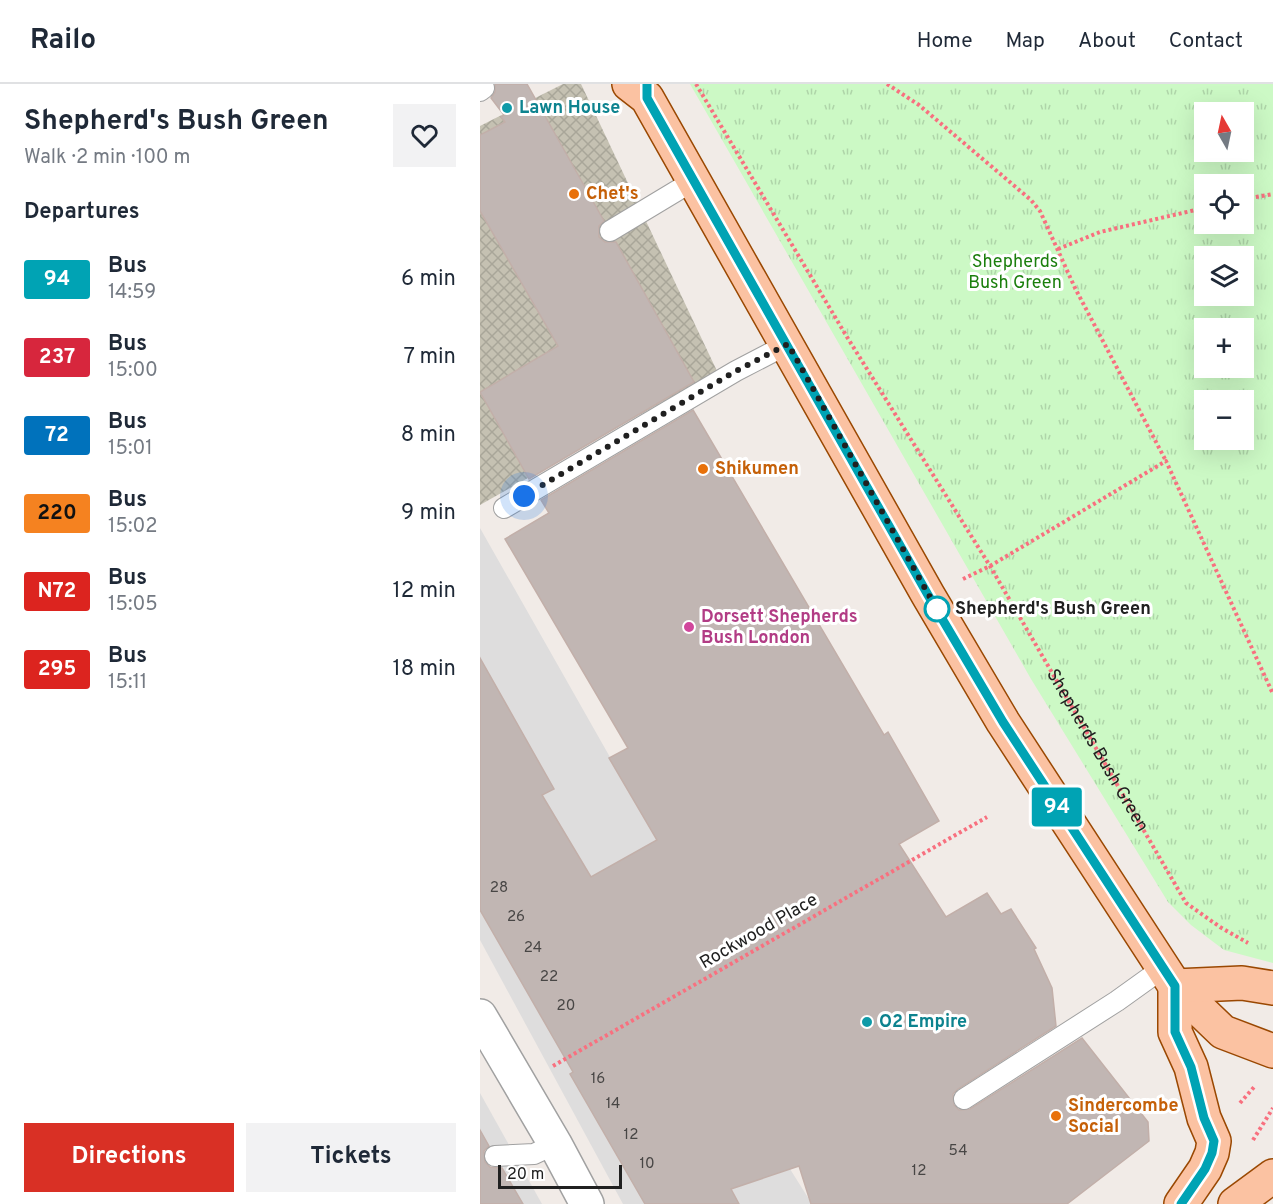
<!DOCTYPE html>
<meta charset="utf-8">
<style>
body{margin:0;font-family:Overpass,sans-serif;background:#f2f2f3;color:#1f2937;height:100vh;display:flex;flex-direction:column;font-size:22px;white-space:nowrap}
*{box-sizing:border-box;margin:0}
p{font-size:20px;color:#747a83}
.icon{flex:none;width:33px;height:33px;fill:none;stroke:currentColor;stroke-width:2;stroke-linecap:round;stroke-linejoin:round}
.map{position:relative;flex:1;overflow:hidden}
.sheet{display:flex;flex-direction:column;background:#fff;width:480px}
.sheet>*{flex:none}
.badge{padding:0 12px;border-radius:4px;font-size:21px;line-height:39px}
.needle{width:39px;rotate:351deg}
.fabs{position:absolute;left:714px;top:18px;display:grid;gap:12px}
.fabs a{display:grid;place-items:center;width:60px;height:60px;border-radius:0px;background:#fff;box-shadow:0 6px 24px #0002;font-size:30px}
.scale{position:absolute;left:18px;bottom:15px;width:124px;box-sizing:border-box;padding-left:6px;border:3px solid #202020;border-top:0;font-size:16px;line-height:21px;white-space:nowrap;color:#202020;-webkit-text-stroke:4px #fff;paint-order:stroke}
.you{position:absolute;width:30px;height:30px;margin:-15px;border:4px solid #fff;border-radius:50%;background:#1a73e8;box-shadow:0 0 0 9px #1a73e833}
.map>.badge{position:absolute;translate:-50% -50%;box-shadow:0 0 0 3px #fff}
h2{padding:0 24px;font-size:22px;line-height:54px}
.round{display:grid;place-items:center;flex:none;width:63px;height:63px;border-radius:0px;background:#f2f2f3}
.headline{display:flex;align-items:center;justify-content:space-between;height:102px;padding:0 24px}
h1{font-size:28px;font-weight:700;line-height:45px}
.primary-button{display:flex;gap:12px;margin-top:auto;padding:12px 24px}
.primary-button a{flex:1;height:69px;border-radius:0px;background:#d93025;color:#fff;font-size:24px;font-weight:700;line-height:69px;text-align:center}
.primary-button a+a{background:#f2f2f3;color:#1f2937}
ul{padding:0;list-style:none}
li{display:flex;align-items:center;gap:18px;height:78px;padding:0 24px}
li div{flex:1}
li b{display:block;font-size:22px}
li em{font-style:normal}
li .badge{min-width:66px;font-weight:700;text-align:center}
header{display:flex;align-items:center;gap:36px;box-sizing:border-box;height:84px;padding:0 30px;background:#fff;border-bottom:2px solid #e0e1e3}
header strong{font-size:28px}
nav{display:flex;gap:33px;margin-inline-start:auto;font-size:21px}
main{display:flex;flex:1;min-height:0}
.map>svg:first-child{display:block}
.residential{fill:#dedddd}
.construction{fill:url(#construction-cross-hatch)}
.park{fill:url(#park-tufts);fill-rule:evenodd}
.building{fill:#c1b6b3;stroke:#c2afa9;stroke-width:1.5}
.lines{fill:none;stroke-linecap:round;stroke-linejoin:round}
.service-casing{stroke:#a1a1a1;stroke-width:22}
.minor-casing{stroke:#a1a1a1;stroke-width:36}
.primary-casing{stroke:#9a4802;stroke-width:36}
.path{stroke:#f8707f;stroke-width:4;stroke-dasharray:3 3;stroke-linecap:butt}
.service{stroke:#fff;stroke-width:20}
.minor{stroke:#fff;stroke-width:33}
.primary{stroke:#fbc2a2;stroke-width:33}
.line-casing{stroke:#fff;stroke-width:14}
.line{stroke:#00a3b4;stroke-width:9}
.walk{stroke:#202020;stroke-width:6;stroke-dasharray:0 10.8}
.culture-dot{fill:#0f9aa8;stroke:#fff;stroke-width:2}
.food-dot{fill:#e8710a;stroke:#fff;stroke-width:2}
.stop-dot{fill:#fff;stroke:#00a3b4;stroke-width:3}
.hotel-dot{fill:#d1479c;stroke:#fff;stroke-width:2}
.labels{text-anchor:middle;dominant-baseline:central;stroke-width:6;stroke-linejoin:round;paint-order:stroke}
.number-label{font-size:15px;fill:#484645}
.culture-label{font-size:18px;font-weight:bold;fill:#0d838f;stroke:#fff;text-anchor:start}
.food-label{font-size:18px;font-weight:bold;fill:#c56008;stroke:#fff;text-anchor:start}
.park-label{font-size:18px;fill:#1b7f0d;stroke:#fff}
.stop-label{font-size:18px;font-weight:bold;fill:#202020;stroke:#fff;text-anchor:start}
.hotel-label{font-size:18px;font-weight:bold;fill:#b23c85;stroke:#fff;text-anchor:start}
.street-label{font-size:18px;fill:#202020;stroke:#fff}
</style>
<header>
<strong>Railo</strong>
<nav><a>Home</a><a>Map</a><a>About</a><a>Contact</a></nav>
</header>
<main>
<section class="sheet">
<div class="headline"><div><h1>Shepherd's Bush Green</h1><p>Walk · 2 min · 100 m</p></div><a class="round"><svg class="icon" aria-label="heart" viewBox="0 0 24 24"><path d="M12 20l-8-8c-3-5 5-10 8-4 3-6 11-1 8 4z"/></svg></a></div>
<h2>Departures</h2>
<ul>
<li><span class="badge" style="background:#00a3b4;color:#fff">94</span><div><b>Bus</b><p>14:59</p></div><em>6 min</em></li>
<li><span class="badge" style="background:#d7263d;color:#fff">237</span><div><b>Bus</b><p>15:00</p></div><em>7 min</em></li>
<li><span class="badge" style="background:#0072bc;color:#fff">72</span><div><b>Bus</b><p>15:01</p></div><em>8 min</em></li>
<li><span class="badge" style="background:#f58220;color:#111">220</span><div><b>Bus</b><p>15:02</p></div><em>9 min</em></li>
<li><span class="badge" style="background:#dc241f;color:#fff">N72</span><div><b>Bus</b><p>15:05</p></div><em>12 min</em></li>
<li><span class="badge" style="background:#dc241f;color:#fff">295</span><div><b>Bus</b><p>15:11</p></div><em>18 min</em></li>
</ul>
<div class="primary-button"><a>Directions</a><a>Tickets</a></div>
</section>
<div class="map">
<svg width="793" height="1120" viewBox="0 0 793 1120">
<defs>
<pattern id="construction-cross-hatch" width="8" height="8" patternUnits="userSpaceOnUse" patternTransform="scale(1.5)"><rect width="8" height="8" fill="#c5c1b2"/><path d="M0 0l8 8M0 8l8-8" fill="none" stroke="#a9a699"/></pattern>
<pattern id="park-tufts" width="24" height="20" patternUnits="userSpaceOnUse" patternTransform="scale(1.5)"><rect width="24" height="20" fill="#ccf9c5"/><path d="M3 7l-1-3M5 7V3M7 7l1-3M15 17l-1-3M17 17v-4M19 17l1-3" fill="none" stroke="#afd5a9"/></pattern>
</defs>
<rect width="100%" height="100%" fill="#f1ebe7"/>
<g class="residential">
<polygon points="0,444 177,756 130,783 289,1032 310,1085 332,1120 143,1120 0,856"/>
<polygon points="0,1009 62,1120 0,1120"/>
</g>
<polygon class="construction" points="83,0 101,0 237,287 0,421 0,42"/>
<path class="park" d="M 210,0 L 793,0 L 793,879 L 744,866 L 711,841 L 688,818 L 551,595 ZM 724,28 L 764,28 L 764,68 L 724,68 ZM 764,100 L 764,140 L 724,140 L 724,100 ZM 724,172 L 764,172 L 764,212 L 724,212 ZM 724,244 L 764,244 L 764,284 L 724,284 ZM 724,316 L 764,316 L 764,356 L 724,356 Z"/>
<g class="building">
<polygon points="15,0 47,0 124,137 119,142 119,153 125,158 136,158 214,298 49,395 0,308 78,262 0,127 0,51 25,38 21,33 24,31 11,14 15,8"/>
<polygon points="213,326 404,651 408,648 459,737 419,760 466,833 507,809 521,830 531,825 556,864 554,865 572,904 576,942 478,1005 473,1010 474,1021 479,1026 490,1025 602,954 668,1038 669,1057 587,1120 331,1120 319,1082 251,1105 259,1120 165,1120 90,990 93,988 0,826 0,574 74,705 62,711 111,793 177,756 129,674 148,664 25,455 69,429 61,416"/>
<polygon points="0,1046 9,1062 4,1067 5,1078 10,1083 22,1084 43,1120 0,1120"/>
</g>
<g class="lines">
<defs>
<g id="service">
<polyline points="0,7 4,4"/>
<polyline points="130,147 213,97"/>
<polyline points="24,424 256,287 308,260"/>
<polyline points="484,1015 637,917 683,884"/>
<polyline points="15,1072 54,1070 75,1060"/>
</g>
<polyline id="minor" points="0,932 75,1060 107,1120"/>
<g id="primary">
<polyline points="149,0 167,14 448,511 523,638 695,902 743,948 793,967"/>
<polyline points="695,902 695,948 711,983 724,1034 734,1057 732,1069 725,1085 701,1120"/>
<polyline points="695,902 762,899 793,904"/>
<polyline points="755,1120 793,1092"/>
</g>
</defs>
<use href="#service" class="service-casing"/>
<use href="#minor" class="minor-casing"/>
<use href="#primary" class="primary-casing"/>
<g class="path">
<path id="s1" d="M 216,0 L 367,253 L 510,482 L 706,819 L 740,843 L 768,859"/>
<polyline points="407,0 439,21 551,116 560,127 595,204 686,377"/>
<polyline points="764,115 793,110"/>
<polyline points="578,165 620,148 724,124"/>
<polyline points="483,495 510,482 686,377 793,610"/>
<polyline points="73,982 507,733"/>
<polyline points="760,1019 775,1002"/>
<polyline points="773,1056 793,1024"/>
</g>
<use href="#service" class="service"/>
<use href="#minor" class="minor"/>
<use href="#primary" class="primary"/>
</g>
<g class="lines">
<defs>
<polyline id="line" points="167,0 167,14 448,511 523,638 695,902 695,948 711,983 724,1034 734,1057 732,1069 725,1085 701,1120"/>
</defs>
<use href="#line" class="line-casing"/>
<use href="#line" class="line"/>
<polyline class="walk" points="44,412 256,287 308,260 460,531 457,525"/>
</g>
<g class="culture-dot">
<circle cx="27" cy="24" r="6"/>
<circle cx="387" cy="938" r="6"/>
</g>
<g class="food-dot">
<circle cx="94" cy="110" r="6"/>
<circle cx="223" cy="385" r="6"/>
<circle cx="576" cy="1032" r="6"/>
</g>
<circle class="stop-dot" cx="457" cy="525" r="12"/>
<circle class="hotel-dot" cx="209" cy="543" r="6"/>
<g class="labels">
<g class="number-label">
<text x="19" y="804">28</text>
<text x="36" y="833">26</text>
<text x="53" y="864">24</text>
<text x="69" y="893">22</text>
<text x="86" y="922">20</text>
<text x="118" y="995">16</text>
<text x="133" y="1020">14</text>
<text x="151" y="1051">12</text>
<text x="478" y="1067">54</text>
<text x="167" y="1080">10</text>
<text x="439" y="1087">12</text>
</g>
<g class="culture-label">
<text x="39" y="24">Lawn House</text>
<text x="399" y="938">O2 Empire</text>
</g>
<g class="food-label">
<text x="106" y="110">Chet's</text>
<text x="235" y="385">Shikumen</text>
<text x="588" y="1022">Sindercombe<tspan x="588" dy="21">Social</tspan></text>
</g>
<g class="park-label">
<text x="535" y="178">Shepherds<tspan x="535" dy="21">Bush Green</tspan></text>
</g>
<g class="stop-label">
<text x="475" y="525">Shepherd's Bush Green</text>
</g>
<g class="hotel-label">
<text x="221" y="533">Dorsett Shepherds<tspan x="221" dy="21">Bush London</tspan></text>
</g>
<g class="street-label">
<text stroke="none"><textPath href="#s1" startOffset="778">Shepherds Bush Green</textPath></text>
<text transform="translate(279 848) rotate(-30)">Rockwood Place</text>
</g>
</g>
</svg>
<div class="fabs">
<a><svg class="needle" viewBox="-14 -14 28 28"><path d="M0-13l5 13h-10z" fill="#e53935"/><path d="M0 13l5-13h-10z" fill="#747a83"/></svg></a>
<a><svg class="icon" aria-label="locate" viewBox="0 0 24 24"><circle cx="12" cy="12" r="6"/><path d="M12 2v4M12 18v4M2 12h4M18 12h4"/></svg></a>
<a><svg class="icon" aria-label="layers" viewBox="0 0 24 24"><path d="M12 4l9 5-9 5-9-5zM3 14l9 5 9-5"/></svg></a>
<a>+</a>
<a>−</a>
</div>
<div class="scale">20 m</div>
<div class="you" style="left:44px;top:412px"></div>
<b class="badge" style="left:577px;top:723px;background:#00a3b4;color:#fff">94</b>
</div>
</main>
